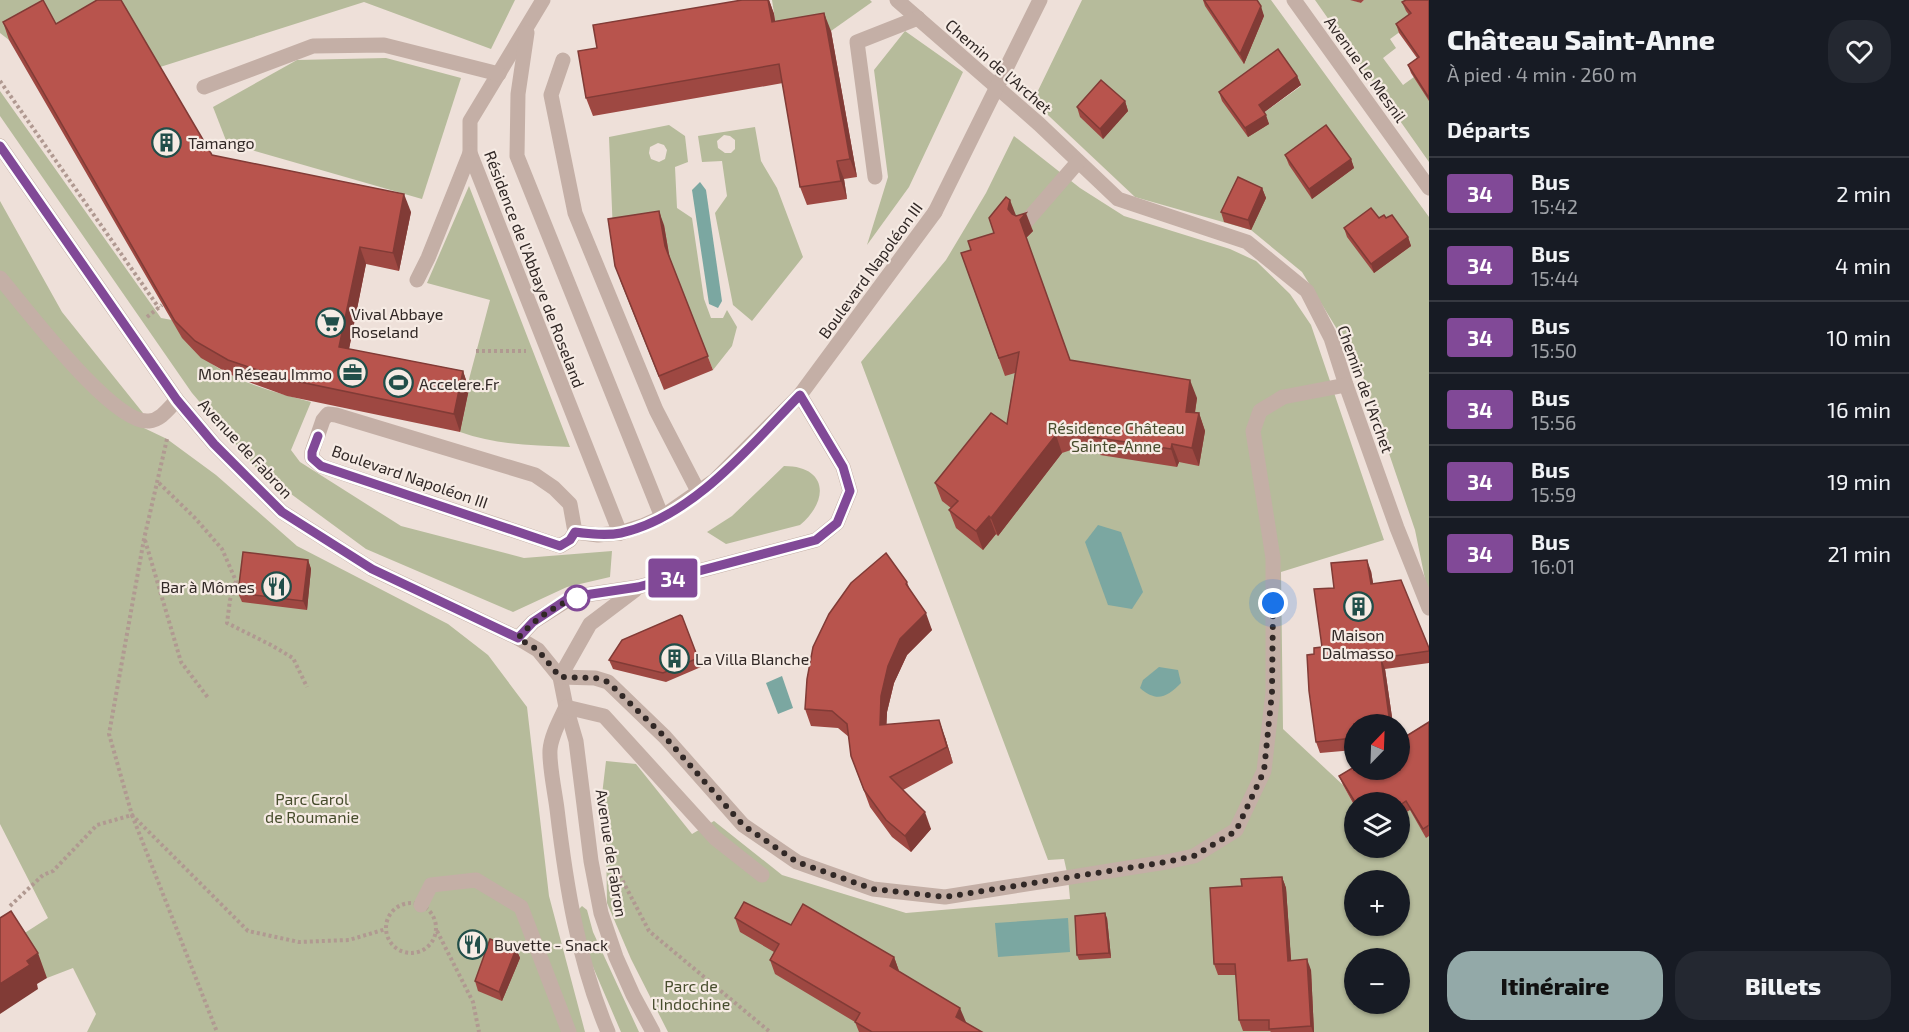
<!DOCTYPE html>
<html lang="fr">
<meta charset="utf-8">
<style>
body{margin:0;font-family:"Exo 2",sans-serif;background:#242831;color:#f1f3f6;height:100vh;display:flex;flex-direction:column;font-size:22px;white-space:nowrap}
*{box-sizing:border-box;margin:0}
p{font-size:20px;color:#9ea1a6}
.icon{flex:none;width:33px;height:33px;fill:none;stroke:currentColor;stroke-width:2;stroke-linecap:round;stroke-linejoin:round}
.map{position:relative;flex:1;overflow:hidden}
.side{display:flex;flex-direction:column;background:#171b24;width:480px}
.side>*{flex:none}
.badge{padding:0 12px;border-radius:4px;font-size:21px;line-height:39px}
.needle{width:39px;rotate:23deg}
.controls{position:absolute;left:1344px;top:714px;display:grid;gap:12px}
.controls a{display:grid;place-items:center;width:66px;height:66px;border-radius:50%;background:#171b24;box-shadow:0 2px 4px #0004;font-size:30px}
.you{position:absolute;width:30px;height:30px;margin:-15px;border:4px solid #fff;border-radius:50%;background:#1a73e8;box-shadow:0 0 0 9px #1a73e833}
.map>.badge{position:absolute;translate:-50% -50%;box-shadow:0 0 0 3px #fff}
h2{padding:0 18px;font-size:22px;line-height:54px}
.round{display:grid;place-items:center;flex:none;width:63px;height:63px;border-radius:24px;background:#242831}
.headline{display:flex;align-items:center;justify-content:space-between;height:102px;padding:0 18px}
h1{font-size:28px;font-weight:800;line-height:45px}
.button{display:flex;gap:12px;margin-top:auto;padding:12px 18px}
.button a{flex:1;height:69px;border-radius:24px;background:#93a9a8;color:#111;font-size:24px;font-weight:800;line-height:69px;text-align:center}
.button a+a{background:#242831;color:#f1f3f6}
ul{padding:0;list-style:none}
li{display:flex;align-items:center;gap:18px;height:72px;padding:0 18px;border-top:2px solid #363941}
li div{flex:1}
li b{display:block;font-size:22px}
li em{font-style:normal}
li .badge{min-width:66px;font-weight:700;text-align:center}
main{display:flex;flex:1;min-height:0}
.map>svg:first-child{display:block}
.green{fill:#b6bb9b;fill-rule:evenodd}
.water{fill:#7ba7a1}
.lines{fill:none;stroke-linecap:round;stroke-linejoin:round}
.path{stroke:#b09991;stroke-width:4;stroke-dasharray:3 3;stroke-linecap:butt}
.minor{stroke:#c4afa6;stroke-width:15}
.minor-bridge{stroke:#c4afa6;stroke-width:15}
.wall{fill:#9e4842}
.shaded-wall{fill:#813b36}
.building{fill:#b8544d;stroke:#813b36;stroke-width:1.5}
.line-casing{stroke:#fff;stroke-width:14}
.line{stroke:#814997;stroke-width:9}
.walk{stroke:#312826;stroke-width:6;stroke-dasharray:0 10.8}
.stop-dot{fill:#fff;stroke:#814997;stroke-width:3}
.labels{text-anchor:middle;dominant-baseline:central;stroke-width:4.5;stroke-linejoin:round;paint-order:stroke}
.street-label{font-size:16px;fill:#312826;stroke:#f6ebe4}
.poi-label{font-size:16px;fill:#312826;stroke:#f6ebe4;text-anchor:start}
.park-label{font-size:16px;fill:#474d2d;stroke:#f6ebe4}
</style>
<main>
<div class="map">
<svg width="1429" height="1032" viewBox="0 0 1429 1032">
<rect width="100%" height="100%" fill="#eee0d9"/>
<g class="green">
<polygon points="0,0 515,0 491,49 364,2 157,68 62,41 49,18 9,40 0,33"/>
<polygon points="772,0 870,0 872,2 831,31 778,40"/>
<path d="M 1082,0 L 1213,0 L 1261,23 L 1264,16 L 1253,0 L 1271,0 L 1429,217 L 1429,591 L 1426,584 L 1415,530 L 1359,365 L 1302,272 L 1251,230 L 1135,197 L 1033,101 ZM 1281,58 L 1301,86 L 1262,114 Z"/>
<polygon points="1315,0 1352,0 1361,3 1364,0 1429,0 1408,26 1390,39 1396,48 1383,58 1403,85 1429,66 1429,162"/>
<polygon points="905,31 963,72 909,187 867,245 888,177 874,70"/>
<polygon points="386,58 461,78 422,199 227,143 213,107 297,60"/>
<path d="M 0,91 L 161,318 L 172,320 C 203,374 255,387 311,402 L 291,450 L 300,462 L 401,526 L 524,558 L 612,551 L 610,577 L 567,587 L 513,612 L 366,549 L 257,469 L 192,393 L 0,116 Z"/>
<path d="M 669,125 L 685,136 L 688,162 L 675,167 L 677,208 L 692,218 L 704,299 L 711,318 L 723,318 L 727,310 L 737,327 L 732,346 L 713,370 L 670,261 L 664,225 L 613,233 L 609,137 ZM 658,143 L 664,145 L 667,150 L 665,159 L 659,162 L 651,159 L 649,153 L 650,147 Z"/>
<path d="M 755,127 L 761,161 L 777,188 L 803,257 L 752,321 L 733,305 L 715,213 L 727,196 L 722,161 L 702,162 L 698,136 ZM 724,135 L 730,136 L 735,140 L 735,149 L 731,153 L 725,153 L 718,148 L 717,141 Z"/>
<path d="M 1014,136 L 1080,188 L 1124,216 L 1230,249 L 1256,261 L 1290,294 L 1311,325 L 1384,540 L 1281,572 L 1283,729 L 1343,785 L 1354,805 L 1354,848 L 1400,848 L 1400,803 L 1429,816 L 1429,1032 L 668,1032 L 631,959 L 607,903 L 606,840 L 602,795 L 606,761 L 636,764 L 692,834 L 714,821 L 782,875 L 906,913 L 1070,899 L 1068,877 L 1064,859 L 1048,860 L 861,362 L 946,260 L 986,193 ZM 1354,880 L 1400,880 L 1400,926 L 1354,926 ZM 1354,958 L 1400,958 L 1400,1004 L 1354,1004 Z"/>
<path d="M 469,186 L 570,447 C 532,445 496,445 460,432 L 469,389 L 468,383 L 490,300 L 427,283 Z"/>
<polygon points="0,201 62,312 143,413 144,428 167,439 216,475 297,546 448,624 488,655 527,707 549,896 585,1032 87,1032 96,1014 73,968 47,978 20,936 48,918 0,824"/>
<path d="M 784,466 C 827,466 830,500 800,525 L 726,544 L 707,532 L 732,516 Z"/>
<polygon points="582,906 587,910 593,932 639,1032 621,1032 590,960 578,910"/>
</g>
<g class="water">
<polygon points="700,182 706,190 722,301 718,308 709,304 692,190"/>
<polygon points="1098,525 1121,532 1143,592 1132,609 1108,605 1085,542"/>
<path d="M 1159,667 L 1178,670 L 1181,683 C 1167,697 1157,703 1140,688 L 1143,680 Z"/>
<polygon points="782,676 793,708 778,714 766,683"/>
<polygon points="1068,918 1070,952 998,957 995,923"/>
</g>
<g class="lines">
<g class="path">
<polyline points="0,81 159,308"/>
<polyline points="147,317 162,305"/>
<polyline points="476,351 526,351"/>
<polyline points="167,439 144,539 109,734 132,815 248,931 299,942 349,940 386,929"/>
<polyline points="159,483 195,518 222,549 236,581 230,600 227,623 271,645 293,658 307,687"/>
<polyline points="145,540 181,662 209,699"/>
<polyline points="617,870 649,931 770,1032"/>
<circle cx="411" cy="928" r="25"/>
<polyline points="10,906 43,875 53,871 97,825 132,815 217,1032"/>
<polyline points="437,931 473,1002 479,1032"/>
</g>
<g class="minor">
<polyline points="543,0 470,121 470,153 620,533"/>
<polyline points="897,0 1039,124 1118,199 1247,242 1307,291 1331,338 1346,385 1397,528 1429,608"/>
<polyline points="1294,0 1429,188"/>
<polyline points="527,33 518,94 517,156 662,517"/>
<polyline points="563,60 551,95 575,213 656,410 699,493"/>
<polyline points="204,87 313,46 384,45 499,74"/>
<polyline points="0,146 177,400 214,444 282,512 372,569 518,638 538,650 560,677 566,707 576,741 591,861 601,913 616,957 633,995 653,1032"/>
<polyline points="875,177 857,42 918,18"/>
<polyline points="1024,224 1078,162"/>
<path d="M 0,278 C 24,306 113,425 149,421 C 161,420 169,408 177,400"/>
<polyline points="417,280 428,258 470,153"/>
<polygon points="328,414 336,415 535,475 554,488 570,504 575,532 570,540 560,546 321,466 312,458 312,452 323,420"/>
<polyline points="575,532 598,535 620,533 642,526 662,517 714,481 800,395 935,212"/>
<polyline points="518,638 533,622 566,601 585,595 638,587 816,540 837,523 850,491 843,467 800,395"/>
<polyline points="560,677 595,678 608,682 665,737 743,825 797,862 873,889 945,897 1166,862 1194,856 1236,830 1264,771 1273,692 1273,558 1253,431 1260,411 1283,397 1346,385"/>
<polyline points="560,677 590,624 635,590"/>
<path d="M 566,707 C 560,720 551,736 550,750 C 549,765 555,793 557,809 C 566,885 578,961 608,1032"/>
<polyline points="566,707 604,716 715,838 762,875"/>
<polyline points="421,905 431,885 476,880 521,907 569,1032"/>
</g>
<polyline class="minor-bridge" points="935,212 1040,0"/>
</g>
<g class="wall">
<polygon points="742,0 769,0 774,14 775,22 831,31 857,177 844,179 847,199 807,205 800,187 783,83 593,116 586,98 597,48"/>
<polygon points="1203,0 1257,0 1264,16 1244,64 1205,6"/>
<polygon points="1350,0 1364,0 1361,3"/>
<polygon points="1429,0 1429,101 1411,73 1408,65 1417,58 1399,33 1396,24 1409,15 1406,11 1402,2"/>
<polygon points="3,22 56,24 212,155 411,212 399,271 366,264 349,349 463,371 469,389 460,432 287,396 235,377 201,358 182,338 9,40"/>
<polygon points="1297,76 1301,85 1264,112 1269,124 1248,137 1222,101 1219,92"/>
<polygon points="1125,101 1128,111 1103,139 1080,117 1077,107"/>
<polygon points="1285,155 1351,159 1354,168 1312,199 1289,165"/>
<polygon points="1262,188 1266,198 1251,230 1224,222 1221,212"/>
<polygon points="1016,215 1033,231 1026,238 1070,360 1197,398 1195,413 1199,413 1205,431 1199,466 1179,462 1177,467 1100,455 1095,442 1062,453 998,536 996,534 983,550 956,528 949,510 951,508 942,501 935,483 1007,424 1015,373 1005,376 961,253 971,250 994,233"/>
<polygon points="1379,218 1386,218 1408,237 1411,246 1374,273 1347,237 1344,228"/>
<polygon points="664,225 670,259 713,370 664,390 620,280"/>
<polygon points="308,560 311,569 307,610 242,602 238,593"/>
<polygon points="1371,571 1373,583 1429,648 1429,663 1385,669 1393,724 1354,724 1354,750 1320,753 1316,742 1314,654 1322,647 1334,588"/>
<polygon points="907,582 910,590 932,630 907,655 894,683 887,712 886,725 945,737 953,763 903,790 931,829 911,852 892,837 870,807 851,756 849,737 838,728 811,726 805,709"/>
<polygon points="698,658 701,667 666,682 613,669 609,660"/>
<polygon points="1429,722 1429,836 1426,838 1410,810 1400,816 1400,802 1354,802 1354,805 1343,785 1339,776"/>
<polygon points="1282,877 1286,888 1291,961 1311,970 1314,1032 1271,1032 1270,1031 1243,1031 1239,1020 1236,975 1218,975 1214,964 1242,886"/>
<polygon points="735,918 791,925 894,957 899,971 965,1022 982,1032 859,1032 855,1022 775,974 770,960 774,952 740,932"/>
<polygon points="1107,918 1111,958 1079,960 1077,955"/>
<polygon points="516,949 520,958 502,1001 478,991 475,981"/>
</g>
<g class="shaded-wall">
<polygon points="768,0 769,0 774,14 778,40 772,22"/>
<polygon points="1261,6 1264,16 1244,64 1240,54"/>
<polygon points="824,13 831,31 857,177 850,159"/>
<polygon points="1297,76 1301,85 1262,114 1259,105"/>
<polygon points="1125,101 1128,111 1103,139 1100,129"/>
<polygon points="1266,115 1269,124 1248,137 1245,128"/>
<polygon points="1351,159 1354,168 1312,199 1309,189"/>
<polygon points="837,161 844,179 847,199 841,181"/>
<polygon points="1262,188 1266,198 1251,230 1248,220"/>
<polygon points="404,194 411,212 399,271 393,253"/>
<polygon points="1010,200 1017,218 1015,227 1008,209"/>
<polygon points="659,211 664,225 670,261 665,246"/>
<polygon points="1026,213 1033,231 1026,238 1020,220"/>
<polygon points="1408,237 1411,246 1374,273 1371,264"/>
<polygon points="360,247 366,264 346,364 339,347"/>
<polygon points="463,371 469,389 460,432 454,414"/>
<polygon points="1190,380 1197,398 1192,430 1186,412"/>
<polygon points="1199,413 1205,431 1199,466 1192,448"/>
<polygon points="1056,435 1062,453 998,536 991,518"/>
<polygon points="1172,444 1179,462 1177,467 1171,449"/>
<polygon points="989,516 996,534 983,550 976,531"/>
<polygon points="308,560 311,569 307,610 303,601"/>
<polygon points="1367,560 1371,571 1375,595 1371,584"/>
<polygon points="926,613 932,630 907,655 894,683 887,712 886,742 880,725 881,696 888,666 900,639"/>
<polygon points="1381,658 1385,669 1393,724 1390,724"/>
<polygon points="939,720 945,737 953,763 947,747"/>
<polygon points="925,812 931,829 911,852 905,836"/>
<polygon points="1282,877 1286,888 1292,972 1288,961"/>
<polygon points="1105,913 1107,918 1111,958 1109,953"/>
<polygon points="516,949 520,958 502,1001 499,992"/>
<polygon points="38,953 47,978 37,984 38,989 0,1014 0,984 27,961"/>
<polygon points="894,957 899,971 890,966"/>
<polygon points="1307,959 1311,970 1314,1032 1313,1032 1311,1026"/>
<polygon points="960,1008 966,1022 961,1031 956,1017"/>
</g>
<g class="building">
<polygon points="43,0 56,24 97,0 121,0 212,155 404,194 393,253 360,247 339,347 463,371 454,414 281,378 228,360 195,341 175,321 3,22"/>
<polygon points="742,0 768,0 772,22 824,13 850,159 837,161 841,181 800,187 779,64 586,98 578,51 597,48 593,25"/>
<polygon points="1204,0 1257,0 1261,6 1240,54"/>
<polygon points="1406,0 1429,0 1429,98 1408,65 1419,57 1396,24 1411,13 1402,2"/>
<polygon points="1278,49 1297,76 1259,105 1266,115 1245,128 1219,92"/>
<polygon points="1101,80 1125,101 1100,129 1077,107"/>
<polygon points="1326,125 1351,159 1309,189 1285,155"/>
<polygon points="1238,177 1262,188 1248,220 1221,212"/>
<polygon points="1006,197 1010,200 1008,209 1012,214 1016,216 1026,213 1020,220 1070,360 1190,380 1186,412 1199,413 1192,448 1172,444 1171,449 1093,437 1092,423 1056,435 991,518 989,516 976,531 949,510 958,501 935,483 991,413 1007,424 1019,352 999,358 961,253 971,250 968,241 994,233 989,218"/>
<polygon points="1371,208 1379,218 1384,215 1386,218 1392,215 1408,237 1371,264 1344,228"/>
<polygon points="659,211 665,246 708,356 659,376 615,266 608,219"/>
<polygon points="243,552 308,560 303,601 238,593"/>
<polygon points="886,553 907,582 906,584 926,613 900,639 888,666 881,696 880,725 939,720 947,747 890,777 925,812 905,836 886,820 864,790 851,756 847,724 832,711 805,709 807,679 813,647 829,614 851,583"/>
<polygon points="1367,560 1371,584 1401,580 1429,648 1429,651 1381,658 1390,724 1354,724 1354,738 1316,742 1309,691 1307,655 1314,654 1314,648 1322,647 1314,589 1334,588 1331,563"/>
<polygon points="680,615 682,616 698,658 663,673 609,660 622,640"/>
<polygon points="1429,722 1429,825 1423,829 1406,801 1400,805 1400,802 1355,802 1339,776 1354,767 1354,770 1400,770 1400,740"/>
<polygon points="1282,877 1288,961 1307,959 1311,1026 1269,1029 1269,1020 1239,1020 1235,964 1214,964 1210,888 1242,886 1241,879"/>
<polygon points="744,902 791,925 803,904 894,957 890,966 960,1008 956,1017 982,1032 872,1032 855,1022 860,1013 770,960 779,944 735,918"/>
<polygon points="11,911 38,953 27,961 30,965 0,984 0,918"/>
<polygon points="1105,913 1109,953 1077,955 1075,916"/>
<polygon points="490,939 516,949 499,992 475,981"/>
</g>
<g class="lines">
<defs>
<path id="line" d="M 0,146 L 177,400 L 214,444 L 282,512 L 372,569 L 518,638 L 533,622 L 566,600 L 585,595 L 638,587 L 816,540 L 837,523 L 850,491 L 843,467 L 800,395 C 751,445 693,517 621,533 C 606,536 590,534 575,532 L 570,540 L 560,546 L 321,466 L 312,458 L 312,452 L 318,436"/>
</defs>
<use href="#line" class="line-casing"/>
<use href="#line" class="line"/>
<path class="walk" d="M 577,598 L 585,595 C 558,603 537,617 518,638 L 538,650 L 560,677 L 595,678 L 608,682 L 665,737 L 743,825 L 797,862 L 873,889 L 945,897 L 1166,862 L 1194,856 L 1236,831 L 1264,771 L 1272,692 L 1273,603"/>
</g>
<defs>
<symbol id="building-ring" viewBox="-11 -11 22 22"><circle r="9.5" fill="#f6ebe4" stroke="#214e49" stroke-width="1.5"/><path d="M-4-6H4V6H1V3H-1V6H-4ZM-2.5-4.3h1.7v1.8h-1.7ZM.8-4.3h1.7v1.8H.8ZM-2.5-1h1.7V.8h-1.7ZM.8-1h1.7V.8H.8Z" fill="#214e49"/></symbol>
<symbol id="supermarket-ring" viewBox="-11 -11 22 22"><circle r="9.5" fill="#f6ebe4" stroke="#214e49" stroke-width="1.5"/><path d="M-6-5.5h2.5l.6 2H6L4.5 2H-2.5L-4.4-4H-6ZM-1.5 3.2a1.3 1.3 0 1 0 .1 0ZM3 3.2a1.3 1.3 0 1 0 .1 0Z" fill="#214e49"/></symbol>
<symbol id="office-ring" viewBox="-11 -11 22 22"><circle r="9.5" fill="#f6ebe4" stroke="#214e49" stroke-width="1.5"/><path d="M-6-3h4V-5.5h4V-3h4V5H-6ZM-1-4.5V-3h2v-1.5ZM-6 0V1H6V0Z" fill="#214e49"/></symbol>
<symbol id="stadium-ring" viewBox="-11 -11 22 22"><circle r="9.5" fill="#f6ebe4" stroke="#214e49" stroke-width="1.5"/><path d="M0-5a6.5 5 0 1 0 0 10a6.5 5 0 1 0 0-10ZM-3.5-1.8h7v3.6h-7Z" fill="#214e49"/></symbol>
<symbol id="restaurant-ring" viewBox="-11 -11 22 22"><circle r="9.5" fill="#f6ebe4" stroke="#214e49" stroke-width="1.5"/><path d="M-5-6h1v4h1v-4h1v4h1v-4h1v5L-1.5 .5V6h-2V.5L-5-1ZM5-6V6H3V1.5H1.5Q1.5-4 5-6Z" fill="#214e49"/></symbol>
</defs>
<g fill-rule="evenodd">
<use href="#building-ring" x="150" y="126" width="33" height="33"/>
<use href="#supermarket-ring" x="314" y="306" width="33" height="33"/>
<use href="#office-ring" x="336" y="356" width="33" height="33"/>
<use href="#stadium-ring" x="382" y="366" width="33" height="33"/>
<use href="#restaurant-ring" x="260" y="570" width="33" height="33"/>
<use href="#building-ring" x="1342" y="590" width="33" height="33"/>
<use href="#building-ring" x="658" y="642" width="33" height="33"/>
<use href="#restaurant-ring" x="456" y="928" width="33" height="33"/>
</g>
<circle class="stop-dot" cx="577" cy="598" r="12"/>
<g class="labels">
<g class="street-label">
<text transform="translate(999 66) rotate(41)">Chemin de l'Archet</text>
<text transform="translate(1366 69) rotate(54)">Avenue Le Mesnil</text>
<text transform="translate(535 269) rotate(69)">Résidence de l'Abbaye de Roseland</text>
<text transform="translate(870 270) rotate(-54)">Boulevard Napoléon III</text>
<text transform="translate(1366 389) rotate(70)">Chemin de l'Archet</text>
<text transform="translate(246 448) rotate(47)">Avenue de Fabron</text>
<text transform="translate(410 476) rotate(19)">Boulevard Napoléon III</text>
<text transform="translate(612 853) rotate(81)">Avenue de Fabron</text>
</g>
<g class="poi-label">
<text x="188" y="142">Tamango</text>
<text x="351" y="313">Vival Abbaye<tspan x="351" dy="18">Roseland</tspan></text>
<text x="332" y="373" text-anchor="end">Mon Réseau Immo</text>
<text x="419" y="383">Accelere.Fr</text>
<text x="255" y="586" text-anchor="end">Bar à Mômes</text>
<text x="1358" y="634" text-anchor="middle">Maison<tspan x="1358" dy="18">Dalmasso</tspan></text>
<text x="695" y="658">La Villa Blanche</text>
<text x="494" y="944">Buvette - Snack</text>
</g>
<g class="park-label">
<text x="1116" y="427">Résidence Château<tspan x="1116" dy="18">Sainte-Anne</tspan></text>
<text x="312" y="798">Parc Carol<tspan x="312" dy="18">de Roumanie</tspan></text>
<text x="691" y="985">Parc de<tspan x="691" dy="18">l'Indochine</tspan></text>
</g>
</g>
</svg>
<div class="controls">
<a><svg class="needle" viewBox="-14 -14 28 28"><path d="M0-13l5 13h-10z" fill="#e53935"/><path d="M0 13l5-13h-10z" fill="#9ea1a6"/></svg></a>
<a><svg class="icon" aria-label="layers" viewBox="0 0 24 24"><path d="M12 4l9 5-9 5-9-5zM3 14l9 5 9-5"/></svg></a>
<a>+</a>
<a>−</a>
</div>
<div class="you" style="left:1273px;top:603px"></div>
<b class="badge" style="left:673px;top:578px;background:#814997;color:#fff">34</b>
</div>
<section class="side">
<div class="headline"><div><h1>Château Saint-Anne</h1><p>À pied · 4 min · 260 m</p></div><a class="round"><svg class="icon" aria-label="heart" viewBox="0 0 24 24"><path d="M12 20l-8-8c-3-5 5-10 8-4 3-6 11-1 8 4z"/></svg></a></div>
<h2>Départs</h2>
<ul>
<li><span class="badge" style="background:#814997;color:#fff">34</span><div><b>Bus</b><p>15:42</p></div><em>2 min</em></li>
<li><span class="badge" style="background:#814997;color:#fff">34</span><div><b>Bus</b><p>15:44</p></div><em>4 min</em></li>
<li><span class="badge" style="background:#814997;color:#fff">34</span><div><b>Bus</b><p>15:50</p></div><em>10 min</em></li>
<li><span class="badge" style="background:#814997;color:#fff">34</span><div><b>Bus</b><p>15:56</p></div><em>16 min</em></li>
<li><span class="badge" style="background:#814997;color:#fff">34</span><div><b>Bus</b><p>15:59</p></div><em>19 min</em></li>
<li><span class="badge" style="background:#814997;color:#fff">34</span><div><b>Bus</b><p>16:01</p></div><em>21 min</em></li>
</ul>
<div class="button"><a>Itinéraire</a><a>Billets</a></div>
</section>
</main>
